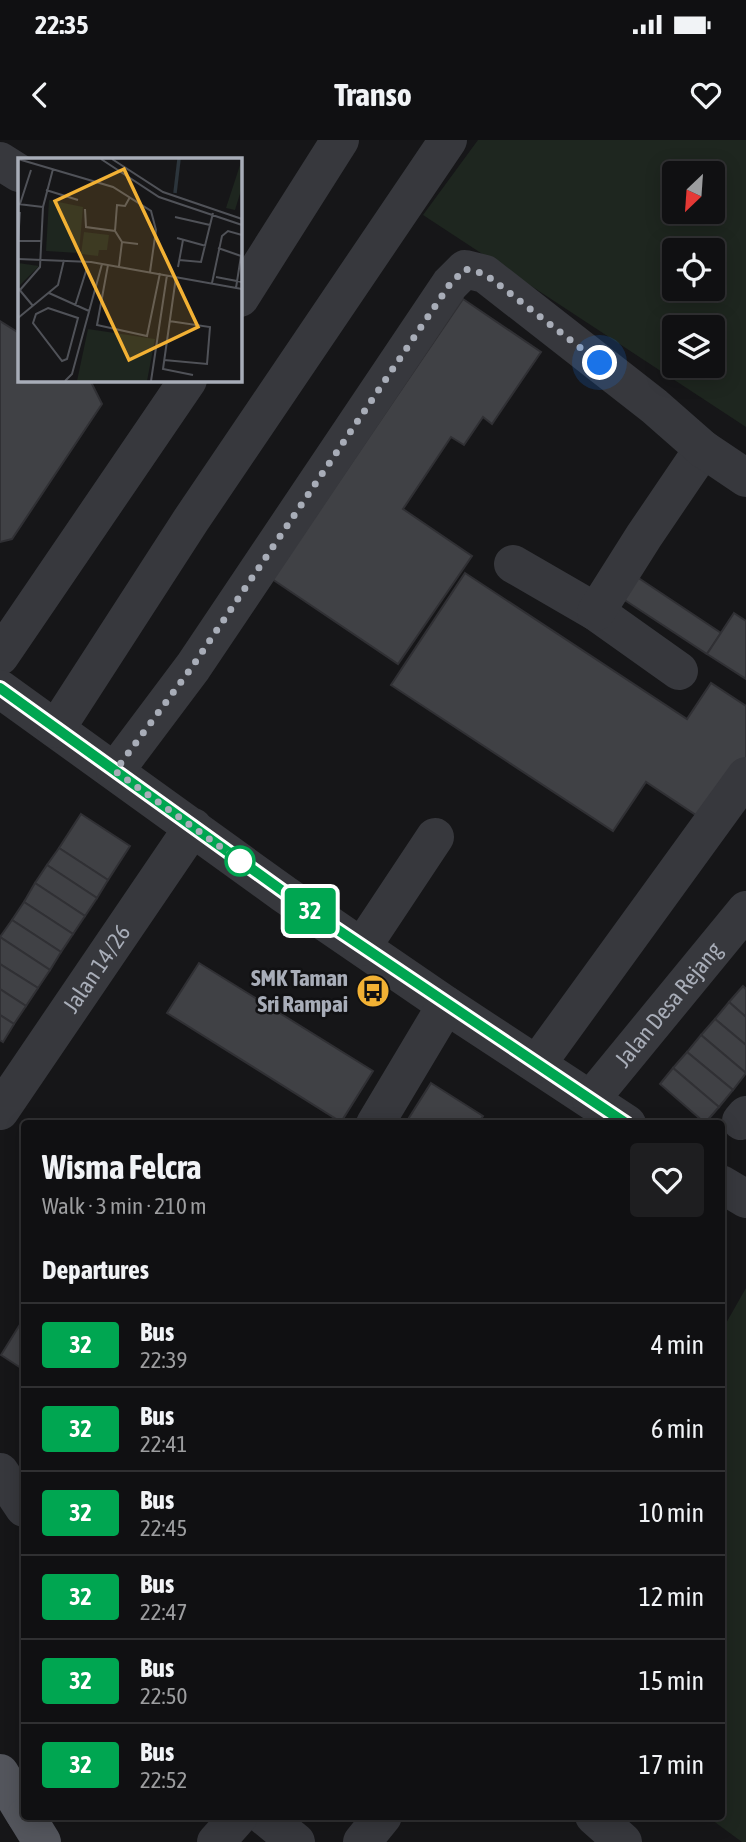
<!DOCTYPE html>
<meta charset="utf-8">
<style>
body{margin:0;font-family:"Asap Condensed",sans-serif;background:#1e1e20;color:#f1f3f6;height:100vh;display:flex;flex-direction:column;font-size:26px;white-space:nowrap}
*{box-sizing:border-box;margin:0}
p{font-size:23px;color:#9c9d9f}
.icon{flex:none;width:38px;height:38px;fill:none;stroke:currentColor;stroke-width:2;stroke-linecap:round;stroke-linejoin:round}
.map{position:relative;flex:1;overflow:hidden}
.side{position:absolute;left:21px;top:980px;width:704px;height:700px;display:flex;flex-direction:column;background:#101012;border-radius:7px;box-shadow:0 4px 18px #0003,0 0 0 2px #303032}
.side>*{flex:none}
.badge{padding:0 14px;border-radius:5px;font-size:24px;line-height:46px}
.needle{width:46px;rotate:205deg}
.tools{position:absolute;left:662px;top:21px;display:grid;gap:14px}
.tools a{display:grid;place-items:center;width:63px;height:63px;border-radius:7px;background:#101012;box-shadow:0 4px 18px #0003,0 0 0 2px #303032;font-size:35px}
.you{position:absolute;width:35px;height:35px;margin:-18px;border:5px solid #fff;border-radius:50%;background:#1a73e8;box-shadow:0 0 0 10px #1a73e833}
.map>.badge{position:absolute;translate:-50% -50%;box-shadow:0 0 0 4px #fff}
h2{padding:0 21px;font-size:26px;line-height:63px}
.round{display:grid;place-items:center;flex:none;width:74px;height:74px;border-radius:7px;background:#1e1e20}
.overview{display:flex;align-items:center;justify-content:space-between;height:119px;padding:0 21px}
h1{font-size:33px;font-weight:700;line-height:52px}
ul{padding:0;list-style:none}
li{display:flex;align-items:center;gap:21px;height:84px;padding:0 21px;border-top:2px solid #303032}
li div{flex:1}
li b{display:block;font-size:26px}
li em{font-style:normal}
li .badge{min-width:77px;font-weight:700;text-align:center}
.status{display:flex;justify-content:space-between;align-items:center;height:49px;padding:0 35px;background:#101012;direction:ltr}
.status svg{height:19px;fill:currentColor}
header{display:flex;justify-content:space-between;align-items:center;height:91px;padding:0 21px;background:#101012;font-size:32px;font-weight:700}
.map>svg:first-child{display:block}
.green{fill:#1e261f;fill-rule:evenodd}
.building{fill:#404145;stroke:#303034;stroke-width:2}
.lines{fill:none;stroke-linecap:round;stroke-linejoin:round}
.minor{stroke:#37383d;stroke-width:38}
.major{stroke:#53555c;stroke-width:38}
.line-casing{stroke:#fff;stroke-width:16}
.line{stroke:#00a651;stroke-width:10}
.walk{stroke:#a8adb8;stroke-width:7;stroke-dasharray:0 12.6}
.stop-dot{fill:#fff;stroke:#00a651;stroke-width:3.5}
.labels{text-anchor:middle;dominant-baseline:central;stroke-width:5;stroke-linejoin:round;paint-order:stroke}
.street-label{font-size:23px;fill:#a8adb8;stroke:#111113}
.poi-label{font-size:23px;font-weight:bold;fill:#a8adb8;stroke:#111113;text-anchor:end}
.inset-river{fill:none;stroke:#2c353c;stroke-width:3.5}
.inset-road{fill:none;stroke:#505258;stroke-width:2}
.view{fill:#f2b134;fill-opacity:0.15;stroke:#f2b134;stroke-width:3.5}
.inset-edge{fill:none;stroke:#a8adb8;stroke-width:3.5}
</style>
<div class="status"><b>22:35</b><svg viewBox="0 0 49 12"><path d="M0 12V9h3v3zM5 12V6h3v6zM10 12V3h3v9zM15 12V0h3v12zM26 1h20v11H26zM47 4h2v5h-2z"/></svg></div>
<header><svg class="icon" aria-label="back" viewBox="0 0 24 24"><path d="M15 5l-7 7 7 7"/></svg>Transo<svg class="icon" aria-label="heart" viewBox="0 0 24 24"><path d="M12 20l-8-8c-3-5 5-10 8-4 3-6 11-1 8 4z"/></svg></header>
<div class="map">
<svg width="746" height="1702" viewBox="0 0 746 1702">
<rect width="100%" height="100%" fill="#161618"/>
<g class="green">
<path d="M 478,0 L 746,0 L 746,287 L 423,75 ZM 674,33 L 712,33 L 712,72 L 674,72 ZM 674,110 L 712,110 L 712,149 L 674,149 ZM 674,187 L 712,187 L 712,226 L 674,226 Z"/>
<polygon points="746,1148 746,1702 742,1702 708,1677 721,1676 721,1192"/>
</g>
<g class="building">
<polygon points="463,159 541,212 492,284 483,277 464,305 451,297 403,369 472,416 398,524 272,439"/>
<polygon points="0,181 19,193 19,240 90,240 102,264 12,399 0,402"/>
<polygon points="628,431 721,493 707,514 614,453"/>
<polygon points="465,433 687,579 711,543 746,566 746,618 705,681 646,642 613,691 391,545"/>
<polygon points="734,473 746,481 746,539 707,514"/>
<polygon points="81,674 130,706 108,740 59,708"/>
<polygon points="59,708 108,740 97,758 47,725"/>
<polygon points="47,725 97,758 85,776 35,743"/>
<polygon points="35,743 85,776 73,794 24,762"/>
<polygon points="24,762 73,794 61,812 12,780"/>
<polygon points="12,780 61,812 50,830 0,797"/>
<polygon points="0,797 50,830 38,848 0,824"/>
<polygon points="199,823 373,931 341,982 167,873"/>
<polygon points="0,824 38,848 26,866 0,849"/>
<polygon points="743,846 746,849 746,877 729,862"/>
<polygon points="0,849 26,866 14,884 0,875"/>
<polygon points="729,862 746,877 746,905 715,879"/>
<polygon points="0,875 14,884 3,902 0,900"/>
<polygon points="715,879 746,905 746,933 701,895"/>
<polygon points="701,895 746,933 733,950 687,912"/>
<polygon points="687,912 733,950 719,967 673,928"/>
<polygon points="673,928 719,967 705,983 660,944"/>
<polygon points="431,943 483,976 478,984 405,984"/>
<polygon points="24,1178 24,1230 1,1215"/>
</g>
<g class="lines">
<g class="minor">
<polyline points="0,21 19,33"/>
<polyline points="240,158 340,0"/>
<polyline points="513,424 596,472 679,531"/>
<polyline points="596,472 644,396 703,309"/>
<polyline points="0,516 188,240"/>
<polyline points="0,549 284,754 446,865 627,984"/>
<polyline points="56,589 191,380 448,0"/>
<polyline points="115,631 193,527 450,144 465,129 485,134 654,266 703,309 746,338"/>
<polyline points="362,807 435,697"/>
<polyline points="537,924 746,636"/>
<path id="s1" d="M 591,959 L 746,770"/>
<path id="s2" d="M 0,971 L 193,687"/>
<polyline points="741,981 746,975"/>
<polyline points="375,984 446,865"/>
<polyline points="721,1044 746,1059"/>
<polyline points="0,1332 24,1368"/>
<polyline points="264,1676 296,1702"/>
<polyline points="594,1676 623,1702"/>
<polyline points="216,1702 239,1676"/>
<polyline points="362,1702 383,1676"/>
</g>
<g class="major">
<polyline points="0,1633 24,1673"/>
<polyline points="26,1676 42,1702"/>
</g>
</g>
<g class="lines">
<defs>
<polyline id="line" points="0,548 323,780 627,984"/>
</defs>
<use href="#line" class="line-casing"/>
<use href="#line" class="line"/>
<polyline class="walk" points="240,721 115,631 192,527 450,144 465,129 485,134 600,223"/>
</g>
<defs>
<symbol id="bus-disc" viewBox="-11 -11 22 22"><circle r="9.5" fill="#f2b134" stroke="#111113"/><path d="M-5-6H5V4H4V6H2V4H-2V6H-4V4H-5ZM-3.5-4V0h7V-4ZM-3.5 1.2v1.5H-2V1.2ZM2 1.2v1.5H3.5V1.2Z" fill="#111"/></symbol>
</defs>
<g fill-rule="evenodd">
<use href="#bus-disc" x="354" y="832" width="38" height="38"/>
</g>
<circle class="stop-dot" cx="240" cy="721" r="14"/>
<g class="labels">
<g class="street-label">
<text stroke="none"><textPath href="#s2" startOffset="172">Jalan 14/26</textPath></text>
<text stroke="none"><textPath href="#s1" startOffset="122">Jalan Desa Rejang</textPath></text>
</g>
<g class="poi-label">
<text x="348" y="838">SMK Taman<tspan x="348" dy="26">Sri Rampai</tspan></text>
</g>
</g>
<g transform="translate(18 18)">
<rect width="224" height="224" fill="#161618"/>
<path d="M 224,1 L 224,29 L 217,52 L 208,50 ZM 31,42 L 65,49 L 61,95 L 28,93 ZM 66,74 L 91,77 L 89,92 L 81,92 L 80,98 L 63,96 ZM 0,105 L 21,108 L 1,128 L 0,127 ZM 70,171 L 137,181 L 129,223 L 59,223 Z" fill="#1e261f"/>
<path class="inset-river" d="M 157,35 L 161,1"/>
<path class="inset-road" d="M 0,1 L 95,29 L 133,53 L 138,72 L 132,114M 83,1 L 141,39 L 224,67M 94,1 L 145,34 L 224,61M 28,32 L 60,42M 0,46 L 25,49M 2,46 L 13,12M 67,51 L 68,69 L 97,73 L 104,84M 157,59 L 192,67M 97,73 L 99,47 L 107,48 L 112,39M 159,80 L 188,88M 0,83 L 2,54M 0,83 L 24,83M 200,90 L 223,98 L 218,130M 0,101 L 73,104 L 224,131M 161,102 L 183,104 L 195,55M 90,107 L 79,167 L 129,178 L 142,115M 101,108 L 104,84 L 120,86M 160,109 L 165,82M 158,119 L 145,211 L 175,217M 198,119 L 224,124M 194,125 L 204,78 L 210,73 L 224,77M 0,130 L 15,148M 2,132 L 22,109 L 25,49 L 35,11M 31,135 L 71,153M 57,148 L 69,110M 30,150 L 60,160 L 49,201 L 44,203 L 15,165 L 18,156 ZM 0,160 L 40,127 L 46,102M 146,202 L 189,206 L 192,169 L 151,163M 47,223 L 54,216 L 84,106M 133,223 L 149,117"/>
<path class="view" d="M 106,11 L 180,169 L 111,202 L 37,43 Z"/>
<rect width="224" height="224" class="inset-edge"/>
</g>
</svg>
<div class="tools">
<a><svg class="needle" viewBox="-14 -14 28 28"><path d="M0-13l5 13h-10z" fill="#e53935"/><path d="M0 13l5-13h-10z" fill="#9c9d9f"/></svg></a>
<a><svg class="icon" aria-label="locate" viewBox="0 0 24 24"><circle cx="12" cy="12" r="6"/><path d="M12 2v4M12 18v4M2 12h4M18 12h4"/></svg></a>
<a><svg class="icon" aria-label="layers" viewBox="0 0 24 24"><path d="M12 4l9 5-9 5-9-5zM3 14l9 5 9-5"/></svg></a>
</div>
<div class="you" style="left:600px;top:223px"></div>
<b class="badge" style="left:310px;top:771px;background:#00a651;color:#fff">32</b>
<section class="side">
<div class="overview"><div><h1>Wisma Felcra</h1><p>Walk · 3 min · 210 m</p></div><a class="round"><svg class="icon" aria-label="heart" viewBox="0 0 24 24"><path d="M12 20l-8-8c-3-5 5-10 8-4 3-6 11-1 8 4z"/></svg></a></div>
<h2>Departures</h2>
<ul>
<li><span class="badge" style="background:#00a651;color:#fff">32</span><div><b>Bus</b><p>22:39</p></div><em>4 min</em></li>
<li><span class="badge" style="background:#00a651;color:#fff">32</span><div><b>Bus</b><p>22:41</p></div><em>6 min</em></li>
<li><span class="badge" style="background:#00a651;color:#fff">32</span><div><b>Bus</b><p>22:45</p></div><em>10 min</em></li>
<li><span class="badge" style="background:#00a651;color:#fff">32</span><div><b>Bus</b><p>22:47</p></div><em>12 min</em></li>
<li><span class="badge" style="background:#00a651;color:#fff">32</span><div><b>Bus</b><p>22:50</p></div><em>15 min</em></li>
<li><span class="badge" style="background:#00a651;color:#fff">32</span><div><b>Bus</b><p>22:52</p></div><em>17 min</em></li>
</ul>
</section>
</div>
